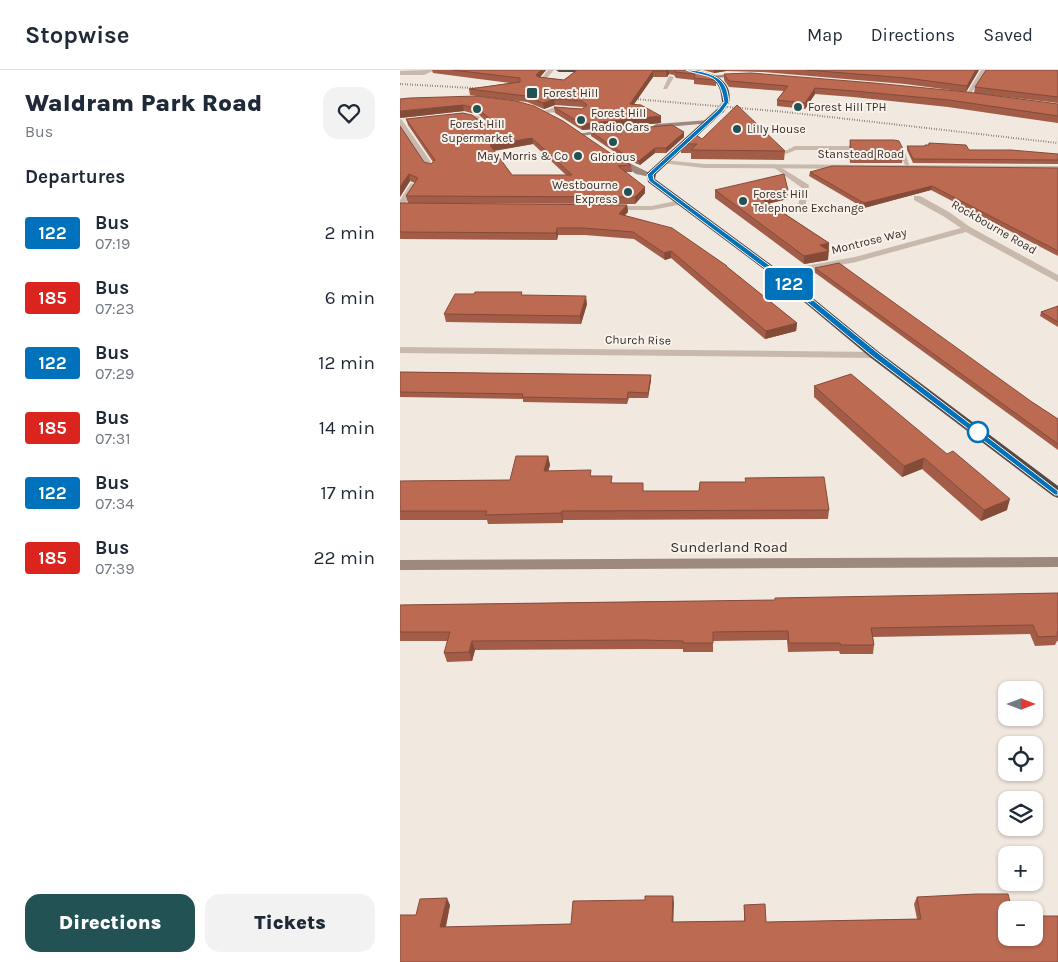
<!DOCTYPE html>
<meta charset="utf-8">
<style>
body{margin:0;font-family:Karla,sans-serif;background:#f2f2f3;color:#1f2937;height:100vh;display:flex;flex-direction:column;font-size:19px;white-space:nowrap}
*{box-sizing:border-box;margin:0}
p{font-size:16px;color:#747a83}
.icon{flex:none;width:28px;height:28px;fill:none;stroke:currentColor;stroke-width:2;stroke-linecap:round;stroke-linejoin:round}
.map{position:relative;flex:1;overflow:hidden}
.side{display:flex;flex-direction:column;background:#fff;width:400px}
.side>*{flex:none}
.badge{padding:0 10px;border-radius:4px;font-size:18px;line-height:32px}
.needle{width:32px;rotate:90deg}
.tools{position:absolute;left:598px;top:611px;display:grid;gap:10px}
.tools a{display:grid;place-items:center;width:45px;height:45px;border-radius:10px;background:#fff;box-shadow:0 1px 4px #0004;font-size:25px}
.map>.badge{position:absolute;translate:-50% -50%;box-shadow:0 0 0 2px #fff}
h2{padding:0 25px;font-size:19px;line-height:45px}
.round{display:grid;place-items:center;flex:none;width:52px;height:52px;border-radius:15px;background:#f2f2f3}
.overview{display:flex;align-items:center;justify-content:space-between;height:85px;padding:0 25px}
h1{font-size:24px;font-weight:800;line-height:38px}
.cta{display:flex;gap:10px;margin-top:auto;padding:10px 25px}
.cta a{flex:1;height:58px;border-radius:15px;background:#235255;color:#fff;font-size:20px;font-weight:800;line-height:58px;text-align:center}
.cta a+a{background:#f2f2f3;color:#1f2937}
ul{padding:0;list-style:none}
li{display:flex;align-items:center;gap:15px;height:65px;padding:0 25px}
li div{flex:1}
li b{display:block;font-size:19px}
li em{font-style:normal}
li .badge{min-width:55px;font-weight:700;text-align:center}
header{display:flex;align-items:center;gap:30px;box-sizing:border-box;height:70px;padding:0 25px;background:#fff;border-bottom:1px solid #e0e1e3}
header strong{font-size:24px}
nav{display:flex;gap:28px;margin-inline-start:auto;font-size:18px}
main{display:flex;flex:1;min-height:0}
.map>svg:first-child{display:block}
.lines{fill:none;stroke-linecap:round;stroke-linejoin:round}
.highway-tunnel{stroke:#ccc3bb;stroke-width:8;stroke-dasharray:8 4;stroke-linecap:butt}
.lane{fill:#c8b9ac;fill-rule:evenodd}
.street{fill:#c8b9ac;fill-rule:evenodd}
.secondary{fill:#9c887d;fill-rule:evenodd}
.highway{fill:#574842;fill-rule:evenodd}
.rail{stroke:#372e2a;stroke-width:2;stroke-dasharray:0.5 2;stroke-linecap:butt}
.wall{fill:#a25c47;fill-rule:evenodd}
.shaded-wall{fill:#844b39}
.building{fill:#bc6b52;stroke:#844b39;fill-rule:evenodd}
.line{fill:#0072bc;stroke:#fff}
.poi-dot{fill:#235255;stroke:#f9f2eb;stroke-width:2}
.stop-dot{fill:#fff;stroke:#0072bc;stroke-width:2.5}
.labels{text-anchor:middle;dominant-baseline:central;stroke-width:4;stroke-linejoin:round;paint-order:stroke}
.far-poi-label{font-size:12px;fill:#372e2a;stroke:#f9f2eb;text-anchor:start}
.far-street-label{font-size:12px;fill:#372e2a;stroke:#f9f2eb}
.street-label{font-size:15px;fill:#372e2a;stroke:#f9f2eb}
</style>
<header>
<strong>Stopwise</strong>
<nav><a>Map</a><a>Directions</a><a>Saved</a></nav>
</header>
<main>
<section class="side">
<div class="overview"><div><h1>Waldram Park Road</h1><p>Bus</p></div><a class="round"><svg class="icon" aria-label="heart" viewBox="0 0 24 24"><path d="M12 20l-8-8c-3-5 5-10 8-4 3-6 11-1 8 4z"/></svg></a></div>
<h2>Departures</h2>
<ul>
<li><span class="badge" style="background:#0072bc;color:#fff">122</span><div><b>Bus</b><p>07:19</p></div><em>2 min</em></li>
<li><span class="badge" style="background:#dc241f;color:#fff">185</span><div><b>Bus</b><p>07:23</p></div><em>6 min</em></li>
<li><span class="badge" style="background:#0072bc;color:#fff">122</span><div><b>Bus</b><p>07:29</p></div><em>12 min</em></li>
<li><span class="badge" style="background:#dc241f;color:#fff">185</span><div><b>Bus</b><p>07:31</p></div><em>14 min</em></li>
<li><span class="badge" style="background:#0072bc;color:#fff">122</span><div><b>Bus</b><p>07:34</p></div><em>17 min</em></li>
<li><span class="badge" style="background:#dc241f;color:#fff">185</span><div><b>Bus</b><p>07:39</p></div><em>22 min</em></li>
</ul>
<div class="cta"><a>Directions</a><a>Tickets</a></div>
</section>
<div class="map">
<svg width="658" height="892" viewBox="0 0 658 892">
<rect width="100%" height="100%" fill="#f1e8df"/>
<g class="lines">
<polyline class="highway-tunnel" points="320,41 326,32"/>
<g class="lane">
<polygon points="27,0 35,0 24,5 0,5 0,1"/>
<polygon points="148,0 154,0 146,9 157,10 157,12 139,11"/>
<polygon points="269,6 274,7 267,19 263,19"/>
<path d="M 155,37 L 174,40 C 167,43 153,41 144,44 L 141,42 Z"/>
<polygon points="59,43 78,46 95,61 90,62 74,49 57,46 56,45"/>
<polygon points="395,76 465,76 468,78 465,80 396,80 386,84 383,82"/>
<polygon points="490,76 504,79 510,97 506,97 499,82 488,79 487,78"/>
<polygon points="373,95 377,95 409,115 405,138 398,136 402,118 373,97"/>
<polygon points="11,113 18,115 3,137 0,137 0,130"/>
</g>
<g class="street">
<polygon points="581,0 587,0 570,25 566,25"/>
<polygon points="0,49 2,50 35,98 33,99 27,98 0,56"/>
<polygon points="264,90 304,94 658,96 658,100 304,98 262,93 261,92"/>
<polygon points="514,126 520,126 549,142 570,157 658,205 658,212 566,162 456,192 377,207 373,204 377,201 455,187 561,158 543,146 514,130"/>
<polygon points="280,130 283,130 283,134 252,140 211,140 207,138 211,136 252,136"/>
<polygon points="0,277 475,282 480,285 475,288 0,283"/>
</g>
<g class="secondary">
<polygon points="341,3 343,6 314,8 311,6"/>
<polygon points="309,50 312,52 311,53 256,58 253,56 256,54"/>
<polygon points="207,59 209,60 209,62 181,66 178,64"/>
<polygon points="217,87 254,105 250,107 236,104 215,90 215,88"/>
<polygon points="658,487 658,497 0,500 0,490"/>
</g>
<g class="highway">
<polygon points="156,0 218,0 215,2 159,2"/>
<path d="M 285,0 C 305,0 335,6 329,34 L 322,32 C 320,0 302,10 285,0 Z"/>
<polygon points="317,39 324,41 256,104 255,109 381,202 479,282 658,416 658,428 653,426 471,288 373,206 248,112 247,103"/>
</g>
<g class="rail">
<polyline points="0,14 91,19"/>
<polyline points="223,28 386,42 658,73"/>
</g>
</g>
<g class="wall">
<polygon points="32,0 146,0 140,7 164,10 177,0 297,0 316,10 316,16 294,14 294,10 276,8 274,5 269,4 267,7 253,7 234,34 261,53 182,60 155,43 154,37 182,39 184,38 183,37 155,35 144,39 127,32 70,25 69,19 110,13 33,3"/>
<polygon points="303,0 579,0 566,22 505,14 363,2 326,1 314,3"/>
<polygon points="658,0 658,33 574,23 575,17"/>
<polygon points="324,4 658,34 658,53 548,37 453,27 415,24 405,39 377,36 377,30 384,21 329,17 324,10"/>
<path d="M 77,26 L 210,83 L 231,95 L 232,102 L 226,102 L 245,123 L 235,134 L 8,133 L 6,126 L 15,113 L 10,111 L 0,127 L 0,56 L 24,92 L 31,94 L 33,92 L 8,55 L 6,49 L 88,57 L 93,57 L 79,45 L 64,41 L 0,48 ZM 133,74 L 166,105 L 112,105 L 94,81 Z"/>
<polygon points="191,62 284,67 266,83 255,83 240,95 225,89 191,66"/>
<polygon points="302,69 385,81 384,90 291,89 291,83 281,83 281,74"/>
<polygon points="450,70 504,81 502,93 450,93 449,82"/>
<polygon points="529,73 569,80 658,84 658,94 513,93 507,80 507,76 524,76 525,75 528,75"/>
<polygon points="658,98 658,186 531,120 464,138 409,106 410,102"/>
<polygon points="315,120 388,120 388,129 369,133 429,173 428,190 404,194 315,128"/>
<polygon points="0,133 227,135 228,142 225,145 327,197 397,253 396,261 365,269 271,188 265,190 234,169 185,165 158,165 157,170 0,169"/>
<polygon points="415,198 632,332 658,349 658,380 414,202"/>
<polygon points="122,225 187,234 181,254 46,252 44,244"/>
<polygon points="658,236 658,257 640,246 641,242"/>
<polygon points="0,302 251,305 251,310 248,328 229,328 227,334 123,332 123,329 0,327"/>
<polygon points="414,316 607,440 581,451 522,399 502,407 414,327"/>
<polygon points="148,386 150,395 148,401 192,406 213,413 244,421 429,440 428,449 163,450 163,453 88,454 87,450 0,450 0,411 110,410"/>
<polygon points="658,523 658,571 657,571 655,575 635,576 630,564 473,567 474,575 473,584 440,584 439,581 388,582 387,570 313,571 313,582 283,582 283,579 243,579 75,580 72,591 47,592 44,583 48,571 0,571 0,535 375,530"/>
<polygon points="273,826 273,852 344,851 344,835 366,852 517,849 514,834 517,827 606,868 0,892 16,845 50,835 46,857 171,854 245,830"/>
</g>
<g class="shaded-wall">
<polygon points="141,0 146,0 137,11 136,5"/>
<polygon points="267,0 269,0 269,4 267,7 266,1"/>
<polygon points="314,0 326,0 326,1 314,3"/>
<polygon points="576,0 579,0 566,22 567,16"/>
<polygon points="253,1 253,7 230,40 230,34"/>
<polygon points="415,18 415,24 405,39 405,33"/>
<polygon points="154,29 155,35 144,39 143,33"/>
<polygon points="63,35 64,41 0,48 0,41"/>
<polygon points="261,46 261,53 182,60 182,54"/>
<polygon points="284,62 284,67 266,83 266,78"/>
<polygon points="132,68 133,74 91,81 90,75"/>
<polygon points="255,78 255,83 240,95 239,91"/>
<polygon points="9,104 10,111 0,127 0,117"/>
<polygon points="532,116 531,120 464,138 464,133"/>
<polygon points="245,117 245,123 235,134 235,127"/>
<polygon points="388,120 388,129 359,136 360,128"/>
<polygon points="227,135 228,142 219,151 219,144"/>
<polygon points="157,158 158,165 157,170 156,163"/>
<polygon points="429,173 428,190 404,194 404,186 420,175"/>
<polygon points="271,181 271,188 265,190 264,183"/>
<polygon points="186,226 187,234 181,254 180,246"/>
<polygon points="397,253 396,261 365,269 366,261"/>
<polygon points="251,305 251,310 248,328 248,323"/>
<polygon points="148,386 150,395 146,410 144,401"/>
<polygon points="524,388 522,399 502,407 504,396"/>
<polygon points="610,429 607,440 581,451 584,440"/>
<polygon points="162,441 163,450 163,453 161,443"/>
<polygon points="72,571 75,580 72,591 69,582"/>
<polygon points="273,826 274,833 273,859 272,852"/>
<polygon points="47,828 50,835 44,864 40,857"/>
</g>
<g class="building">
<polygon points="53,0 141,0 136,5 138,7 164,10 177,0 267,0 266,1 253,1 230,34 241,35 261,46 182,54 154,37 182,39 187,35 182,31 154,29 143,33 126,26 69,19 120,12 120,8"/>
<polygon points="274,0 297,0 308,4 316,10 294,8 295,4 275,2"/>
<polygon points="407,0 576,0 567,16 506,8"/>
<polygon points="586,0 658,0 658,27 575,17"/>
<polygon points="351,3 474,13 567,22 658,34 658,46 549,30 454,21 415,18 405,33 377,30 388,16 329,11 324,4"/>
<path d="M 77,26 L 116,31 L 134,36 L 163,51 L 210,83 L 231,95 L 218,96 L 245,117 L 235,127 L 6,126 L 18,108 L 9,104 L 0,117 L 0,56 L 24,92 L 31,94 L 35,90 L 6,49 L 63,43 L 72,45 L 88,57 L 94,57 L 95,53 L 78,39 L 63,35 L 0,41 L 0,29 L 10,28 ZM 132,68 L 172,105 L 112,105 L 90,75 Z"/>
<polygon points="337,35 385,81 291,80 297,74 281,74 293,63 302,69"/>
<polygon points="272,55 284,62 266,78 255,78 239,91 225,85 191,62"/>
<polygon points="450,70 494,70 499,71 504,81 451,81"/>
<polygon points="529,73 566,75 569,80 611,80 658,84 658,90 513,89 507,76 525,76 525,75 529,75"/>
<polygon points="432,96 658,98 658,181 532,116 464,133 410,102"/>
<polygon points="384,104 388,120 360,128 429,173 420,175 429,181 404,186 315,120"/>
<polygon points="0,133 227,135 219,144 272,158 327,196 326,196 397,253 366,261 271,181 264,183 233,162 184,158 157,158 156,163 0,162"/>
<polygon points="439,193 632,332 658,349 658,374 415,198"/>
<polygon points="75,222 122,222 121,225 186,226 180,246 44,244 55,224 74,224"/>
<polygon points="658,236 658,252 641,242"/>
<polygon points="0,302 251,305 248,323 228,322 227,329 122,327 123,324 0,322"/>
<polygon points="451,304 547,384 553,381 610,429 584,440 524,388 504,396 414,316"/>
<polygon points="116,386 148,386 144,401 191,400 190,406 212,406 211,413 243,413 243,421 299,421 300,412 346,412 345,408 424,407 429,440 162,441 161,443 85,445 87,441 0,441 0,411 110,410"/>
<polygon points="658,523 658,562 657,562 658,566 638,567 633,555 471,558 474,575 441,575 440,573 389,573 388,561 313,562 313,573 283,573 283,571 243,570 72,571 69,582 44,583 50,562 0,562 0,535 375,530 375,528"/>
<polygon points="576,824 608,824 612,840 606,840 606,868 634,868 634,846 658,846 658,892 0,892 0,845 16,845 20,829 47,828 40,857 171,854 173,831 245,830 245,826 273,826 272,852 345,851 344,835 365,834 366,852 521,849 517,827"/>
</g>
<path class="line" d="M 286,0 C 299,0 319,4 325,16 C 328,21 328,27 329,32 L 322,42 L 255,103 L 253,105 L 254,110 L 380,203 L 478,283 L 658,421 L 658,425 L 655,425 L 472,286 L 375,206 L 249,111 L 247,105 L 251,101 L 318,40 L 324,32 C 319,1 309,9 286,0 Z"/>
<g class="poi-dot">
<rect x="126" y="17" width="12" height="12" rx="2.5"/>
<circle cx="398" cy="37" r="5"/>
<circle cx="77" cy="39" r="5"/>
<circle cx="181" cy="50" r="5"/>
<circle cx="337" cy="59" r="5"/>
<circle cx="213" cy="72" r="5"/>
<circle cx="178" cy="86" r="5"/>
<circle cx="228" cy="122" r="5"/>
<circle cx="343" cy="131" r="5"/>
</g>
<circle class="stop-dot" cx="578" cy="362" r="10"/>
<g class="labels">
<g class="far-poi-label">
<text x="143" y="23">Forest Hill</text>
<text x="408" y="37">Forest Hill TPH</text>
<text x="191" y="43">Forest Hill<tspan x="191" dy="14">Radio Cars</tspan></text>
<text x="77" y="54" text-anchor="middle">Forest Hill<tspan x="77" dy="14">Supermarket</tspan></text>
<text x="347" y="59">Lilly House</text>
<text x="168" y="86" text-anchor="end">May Morris &amp; Co</text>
<text x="213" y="87" text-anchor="middle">Glorious</text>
<text x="218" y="115" text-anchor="end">Westbourne<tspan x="218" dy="14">Express</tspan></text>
<text x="353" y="124">Forest Hill<tspan x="353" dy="14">Telephone Exchange</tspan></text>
</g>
<g class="far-street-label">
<text x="461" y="84">Stanstead Road</text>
<text transform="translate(594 157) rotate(30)">Rockbourne Road</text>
<text transform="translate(469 171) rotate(-14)">Montrose Way</text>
<text transform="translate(238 270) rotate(1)">Church Rise</text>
</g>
<g class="street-label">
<text x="329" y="477">Sunderland Road</text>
</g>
</g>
</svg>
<div class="tools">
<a><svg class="needle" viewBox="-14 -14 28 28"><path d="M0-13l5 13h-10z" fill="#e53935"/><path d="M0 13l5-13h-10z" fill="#747a83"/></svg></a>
<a><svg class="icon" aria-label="locate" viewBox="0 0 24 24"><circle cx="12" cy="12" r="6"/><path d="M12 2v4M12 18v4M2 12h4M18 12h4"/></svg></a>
<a><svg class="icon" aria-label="layers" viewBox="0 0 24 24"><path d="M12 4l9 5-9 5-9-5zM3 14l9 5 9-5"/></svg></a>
<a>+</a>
<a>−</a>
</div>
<b class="badge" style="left:389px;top:214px;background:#0072bc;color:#fff">122</b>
</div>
</main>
